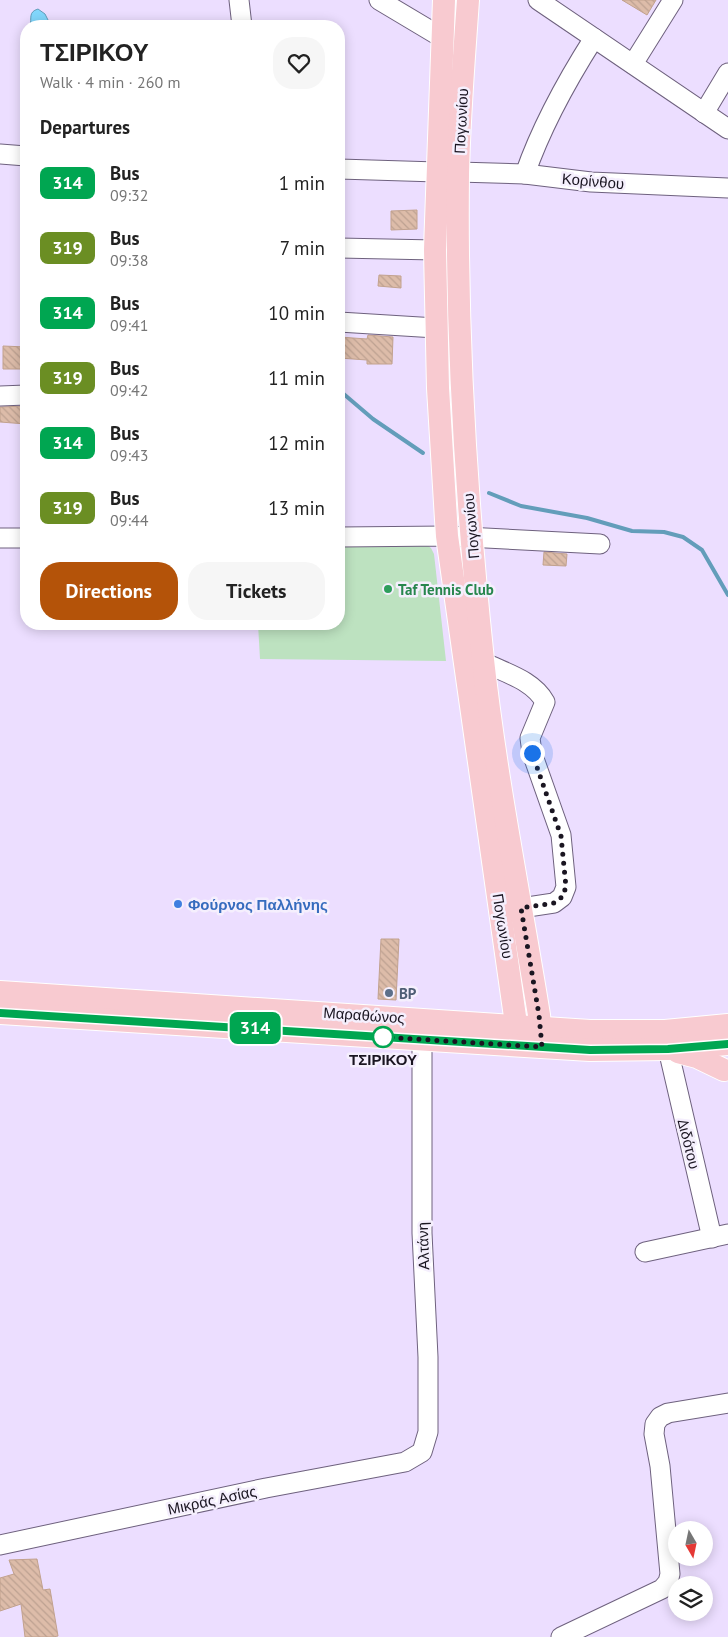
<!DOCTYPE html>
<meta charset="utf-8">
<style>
body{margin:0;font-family:"PT Sans",sans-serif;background:#f6f6f6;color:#222;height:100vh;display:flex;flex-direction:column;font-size:19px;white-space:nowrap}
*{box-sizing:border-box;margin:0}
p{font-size:16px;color:#767676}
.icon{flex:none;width:28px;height:28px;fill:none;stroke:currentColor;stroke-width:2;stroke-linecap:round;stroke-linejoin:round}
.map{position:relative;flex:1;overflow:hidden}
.sheet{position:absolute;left:20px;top:20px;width:325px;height:610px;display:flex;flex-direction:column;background:#fff;border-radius:20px;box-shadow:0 2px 12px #0003}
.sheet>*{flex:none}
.badge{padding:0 10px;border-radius:8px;font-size:18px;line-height:32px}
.needle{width:32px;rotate:171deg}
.buttons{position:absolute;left:668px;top:1521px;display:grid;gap:10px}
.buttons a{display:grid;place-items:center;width:45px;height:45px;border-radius:50%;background:#fff;box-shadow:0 2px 12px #0003;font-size:25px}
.you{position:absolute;width:25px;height:25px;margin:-12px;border:4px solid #fff;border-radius:50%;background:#1a73e8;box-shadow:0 0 0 8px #1a73e833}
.map>.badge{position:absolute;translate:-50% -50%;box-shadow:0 0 0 2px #fff}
h2{padding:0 20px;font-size:19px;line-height:45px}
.round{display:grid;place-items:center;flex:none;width:52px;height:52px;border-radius:20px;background:#f6f6f6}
.headline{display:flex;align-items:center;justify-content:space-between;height:85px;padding:0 20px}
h1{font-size:24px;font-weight:800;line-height:38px}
.cta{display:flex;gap:10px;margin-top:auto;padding:10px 20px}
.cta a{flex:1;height:58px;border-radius:20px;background:#b45309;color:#fff;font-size:20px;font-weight:800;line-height:58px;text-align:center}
.cta a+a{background:#f6f6f6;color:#222}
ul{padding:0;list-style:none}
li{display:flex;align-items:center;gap:15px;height:65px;padding:0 20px}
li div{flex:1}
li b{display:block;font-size:19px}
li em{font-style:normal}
li .badge{min-width:55px;font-weight:700;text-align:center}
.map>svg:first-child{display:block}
.garden{fill:#bde2c0}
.water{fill:#82d7fc;stroke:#639dba}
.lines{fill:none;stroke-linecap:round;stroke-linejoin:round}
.stream{stroke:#639dba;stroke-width:4}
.building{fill:url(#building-back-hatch);stroke:#c2a28e}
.minor-casing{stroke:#6e617e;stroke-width:21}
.major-casing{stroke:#fff;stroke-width:24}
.minor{stroke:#fff;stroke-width:19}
.major{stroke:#f8cad0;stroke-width:22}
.line-casing{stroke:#fff;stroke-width:11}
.line{stroke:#00a651;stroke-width:8}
.walk{stroke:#1a1521;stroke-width:5;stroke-dasharray:0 9}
.leisure-dot{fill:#2e9e5b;stroke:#f5effd;stroke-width:2}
.shop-dot{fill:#3f7fe0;stroke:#f5effd;stroke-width:2}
.service-dot{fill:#5c6f8a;stroke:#f5effd;stroke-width:2}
.stop-dot{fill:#fff;stroke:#00a651;stroke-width:2.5}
.labels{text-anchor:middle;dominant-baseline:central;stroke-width:5;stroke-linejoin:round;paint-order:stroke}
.street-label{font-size:15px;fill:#1a1521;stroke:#f5effd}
.leisure-label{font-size:15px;font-weight:bold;fill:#27864d;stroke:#f5effd;text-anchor:start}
.shop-label{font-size:15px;font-weight:bold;fill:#366cbe;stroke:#f5effd;text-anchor:start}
.service-label{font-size:15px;font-weight:bold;fill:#4e5e75;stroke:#f5effd;text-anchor:start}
.stop-label{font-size:15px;font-weight:bold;fill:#1a1521;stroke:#f5effd}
</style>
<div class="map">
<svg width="728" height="1637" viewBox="0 0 728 1637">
<defs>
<pattern id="building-back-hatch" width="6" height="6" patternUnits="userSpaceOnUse" patternTransform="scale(1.25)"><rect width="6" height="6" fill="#ddbca9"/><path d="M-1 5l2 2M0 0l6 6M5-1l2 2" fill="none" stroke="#bda191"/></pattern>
</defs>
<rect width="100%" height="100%" fill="#ecdeff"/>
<polygon class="garden" points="339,542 424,543 431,548 434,554 446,661 260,659 258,624 339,624"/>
<path class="water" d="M 38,9 L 45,14 L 51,26 L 30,26 C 32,18 28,12 38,9 Z"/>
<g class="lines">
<g class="stream">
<polyline points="339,390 373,419 423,453"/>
<polyline points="489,493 521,506 587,518 632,531 664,532 683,537 702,550 728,595"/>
</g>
</g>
<g class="building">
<polygon points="622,0 656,0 647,15"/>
<polygon points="417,210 417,229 391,230 391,211"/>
<polygon points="379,275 401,276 401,288 378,286"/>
<polygon points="368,335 393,337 392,364 367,364 367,360 339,358 339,337 367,339"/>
<polygon points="3,346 26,347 26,369 3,369"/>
<polygon points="26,406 26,424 0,422 0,407"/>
<polygon points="544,552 567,554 566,566 543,565"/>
<polygon points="381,939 399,939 396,1000 378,999"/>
<polygon points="37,1559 43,1590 50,1589 58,1636 53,1637 25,1637 21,1604 0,1611 0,1578 14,1574 9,1560"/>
</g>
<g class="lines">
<defs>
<g id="minor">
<polyline points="239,0 242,26"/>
<polyline points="379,0 441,37"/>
<polyline points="538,0 728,129"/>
<polyline points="633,64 673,0"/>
<polyline points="704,113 728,73"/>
<polyline points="0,154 26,156"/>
<polyline points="339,169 437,172"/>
<polyline points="458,172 525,174 591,182 728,188"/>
<path d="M 525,174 C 542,125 566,82 594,38"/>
<polyline points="339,248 435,250"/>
<polyline points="339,322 436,328"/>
<polyline points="0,396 26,395"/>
<polyline points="339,537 447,536 600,544"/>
<polyline points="0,538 26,538"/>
<path d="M 483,662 C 505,673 533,680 545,702 L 530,738 L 532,753 L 561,835 L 566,887 L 562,897 L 554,903 L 521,908"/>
<polyline points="668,1049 712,1238"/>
<polyline points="645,1252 728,1234"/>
<polyline points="0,1545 266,1488 405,1462 422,1452 428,1432 428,1357 422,1233 422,1039"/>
<polyline points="561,1637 662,1589 668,1582 670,1574 660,1466 654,1434 655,1424 660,1417 668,1413 728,1403"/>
</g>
<g id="major">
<polyline points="444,0 435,250 438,388 447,536 519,1045"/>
<path d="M 468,0 C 464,58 459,116 458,174 C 456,337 466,499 483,660 C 496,779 520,897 539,1015 L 542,1047"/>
<polyline points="0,992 590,1031 665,1031 728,1025"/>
<polyline points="0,1013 590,1050 668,1049 728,1044"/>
<polyline points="678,1052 697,1057 724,1070"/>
</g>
</defs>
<use href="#minor" class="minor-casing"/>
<use href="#major" class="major-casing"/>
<use href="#minor" class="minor"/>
<use href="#major" class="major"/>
</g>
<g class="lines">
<defs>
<polyline id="line" points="0,1013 590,1050 668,1049 728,1044"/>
</defs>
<use href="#line" class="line-casing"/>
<use href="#line" class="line"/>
<polyline class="walk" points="383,1037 542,1047 539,1015 521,908 554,903 562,897 566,887 561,836 532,753"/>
</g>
<circle class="leisure-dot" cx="388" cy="589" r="5"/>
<circle class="shop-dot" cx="178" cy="904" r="5"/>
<circle class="service-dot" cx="389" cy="993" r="5"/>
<circle class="stop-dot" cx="383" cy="1037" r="10"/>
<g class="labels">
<g class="street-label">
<text transform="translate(461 121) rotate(-87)">Πογωνίου</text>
<text transform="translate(593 181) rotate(5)">Κορίνθου</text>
<text transform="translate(471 526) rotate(-95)">Πογωνίου</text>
<text transform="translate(503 926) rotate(81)">Πογωνίου</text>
<text transform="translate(364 1015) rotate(4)">Μαραθώνος</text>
<text transform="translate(689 1144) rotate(76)">Διδότου</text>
<text transform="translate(423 1246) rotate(-92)">Αλτάνη</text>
<text transform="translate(212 1500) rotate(-12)">Μικράς Ασίας</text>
</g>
<g class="leisure-label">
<text x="398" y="589">Taf Tennis Club</text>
</g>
<g class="shop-label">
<text x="188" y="904">Φούρνος Παλλήνης</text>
</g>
<g class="service-label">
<text x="399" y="993">BP</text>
</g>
<g class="stop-label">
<text x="383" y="1059">ΤΣΙΡΙΚΟΥ</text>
</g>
</g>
</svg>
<div class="buttons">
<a><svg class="needle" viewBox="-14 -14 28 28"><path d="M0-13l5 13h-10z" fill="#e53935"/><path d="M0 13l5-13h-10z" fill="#767676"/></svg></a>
<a><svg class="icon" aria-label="layers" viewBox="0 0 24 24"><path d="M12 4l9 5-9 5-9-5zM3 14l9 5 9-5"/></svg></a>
</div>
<div class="you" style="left:532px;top:753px"></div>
<b class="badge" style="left:255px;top:1028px;background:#00a651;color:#fff">314</b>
<section class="sheet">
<div class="headline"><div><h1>ΤΣΙΡΙΚΟΥ</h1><p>Walk · 4 min · 260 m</p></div><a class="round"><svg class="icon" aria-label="heart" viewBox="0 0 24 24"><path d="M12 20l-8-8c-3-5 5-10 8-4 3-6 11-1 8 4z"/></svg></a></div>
<h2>Departures</h2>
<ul>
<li><span class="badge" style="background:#00a651;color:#fff">314</span><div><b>Bus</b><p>09:32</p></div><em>1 min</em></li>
<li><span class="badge" style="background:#6b8e23;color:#fff">319</span><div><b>Bus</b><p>09:38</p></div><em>7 min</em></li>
<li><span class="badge" style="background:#00a651;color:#fff">314</span><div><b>Bus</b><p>09:41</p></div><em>10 min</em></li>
<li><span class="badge" style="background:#6b8e23;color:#fff">319</span><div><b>Bus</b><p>09:42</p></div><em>11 min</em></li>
<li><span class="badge" style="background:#00a651;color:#fff">314</span><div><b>Bus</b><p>09:43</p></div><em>12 min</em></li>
<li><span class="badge" style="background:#6b8e23;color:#fff">319</span><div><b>Bus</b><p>09:44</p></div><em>13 min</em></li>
</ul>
<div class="cta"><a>Directions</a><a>Tickets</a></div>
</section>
</div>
